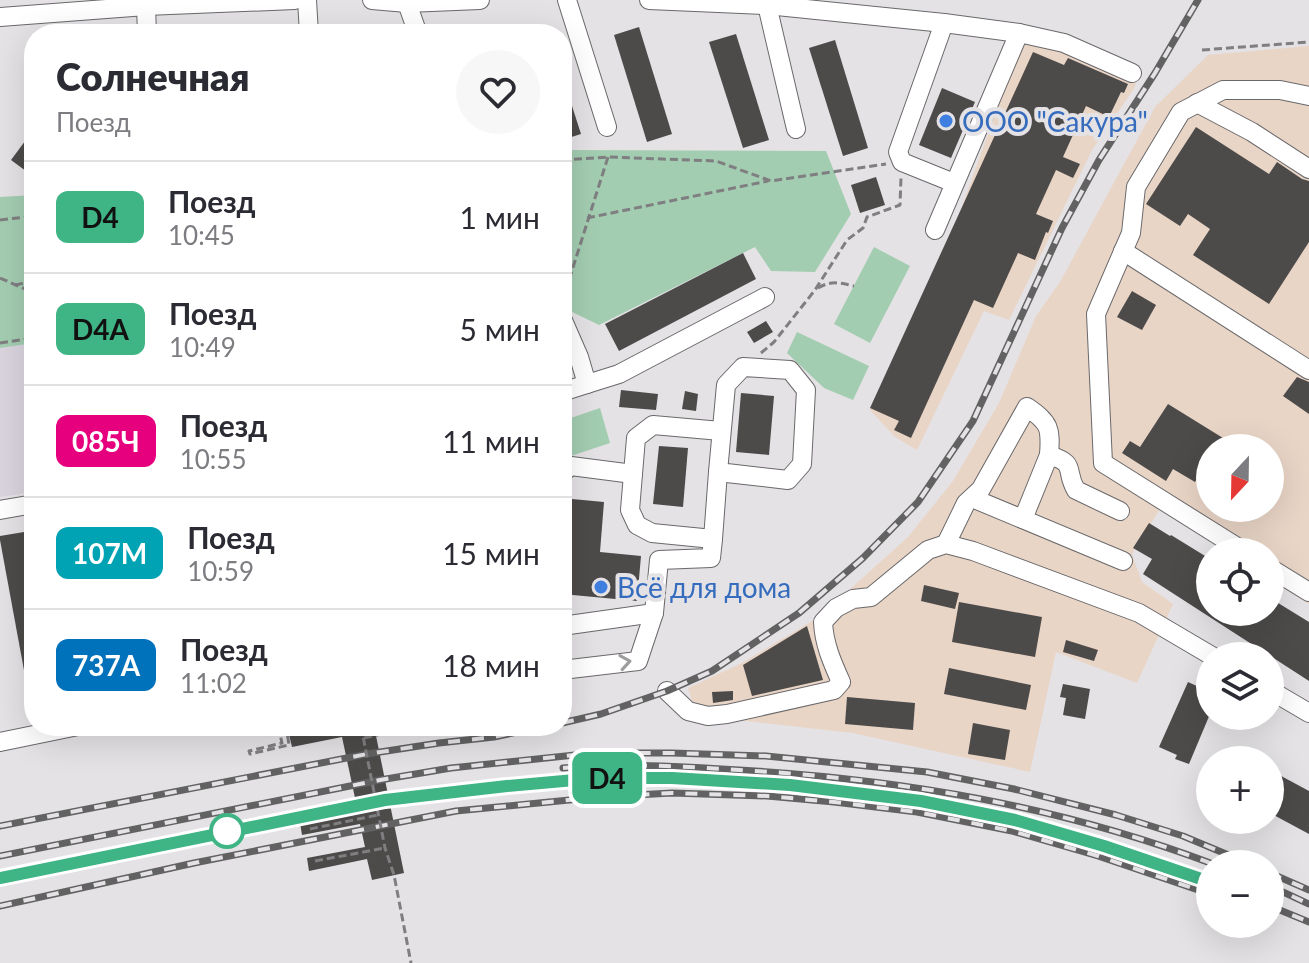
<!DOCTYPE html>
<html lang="ru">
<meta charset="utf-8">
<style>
body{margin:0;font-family:Lato,sans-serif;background:#f7f7f7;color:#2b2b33;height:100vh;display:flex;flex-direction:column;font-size:30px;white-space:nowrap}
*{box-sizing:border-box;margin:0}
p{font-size:26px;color:#7c7c81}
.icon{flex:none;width:44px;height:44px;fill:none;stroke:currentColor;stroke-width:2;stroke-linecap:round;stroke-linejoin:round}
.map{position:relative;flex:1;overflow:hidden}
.details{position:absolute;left:24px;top:24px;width:548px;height:712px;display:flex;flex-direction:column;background:#fff;border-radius:32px;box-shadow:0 8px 32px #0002}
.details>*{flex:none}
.badge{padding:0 16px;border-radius:12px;font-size:28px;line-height:52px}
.needle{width:52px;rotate:202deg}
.controls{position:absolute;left:1196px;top:434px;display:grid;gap:16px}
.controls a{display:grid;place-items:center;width:88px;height:88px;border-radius:50%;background:#fff;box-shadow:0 8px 32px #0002;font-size:40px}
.map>.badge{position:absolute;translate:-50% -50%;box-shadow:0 0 0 4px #fff}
.round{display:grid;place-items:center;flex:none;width:84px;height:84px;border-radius:42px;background:#f7f7f7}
.headline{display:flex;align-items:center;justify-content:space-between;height:136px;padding:0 32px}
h1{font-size:38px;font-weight:800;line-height:60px}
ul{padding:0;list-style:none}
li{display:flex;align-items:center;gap:24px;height:112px;padding:0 32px;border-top:2px solid #e1e1e2}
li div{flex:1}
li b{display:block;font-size:30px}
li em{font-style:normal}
li .badge{min-width:88px;font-weight:700;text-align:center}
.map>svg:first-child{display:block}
.built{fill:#dad4de}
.industrial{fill:#e9d5c6;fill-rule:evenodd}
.green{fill:#a3cdb1}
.building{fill:#4d4a4a}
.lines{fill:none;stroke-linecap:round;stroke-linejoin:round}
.minor-casing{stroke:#6a686b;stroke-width:20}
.path{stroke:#7f7e80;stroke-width:3;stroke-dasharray:8 4;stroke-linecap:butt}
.minor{stroke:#fff;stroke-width:18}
.rail-casing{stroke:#626263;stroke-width:7}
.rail{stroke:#e4e2e5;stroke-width:4;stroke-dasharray:12;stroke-linecap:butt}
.path-bridge{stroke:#7f7e80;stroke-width:3;stroke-dasharray:8 4;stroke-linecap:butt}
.oneway{stroke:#9e9e9e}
.line-casing{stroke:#fff;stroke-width:18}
.line{stroke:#3fb485;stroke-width:12}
.shop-dot{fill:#3f7fe0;stroke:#e4e2e5;stroke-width:3}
.stop-dot{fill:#fff;stroke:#3fb485;stroke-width:4}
.labels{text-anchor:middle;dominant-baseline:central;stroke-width:8;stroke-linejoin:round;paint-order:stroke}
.shop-label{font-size:28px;fill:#366cbe;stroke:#e4e2e5;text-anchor:start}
</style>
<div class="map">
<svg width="1309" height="963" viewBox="0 0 1309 963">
<rect width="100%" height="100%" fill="#e4e2e5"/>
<polygon class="built" points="34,343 34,492 0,497 0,348"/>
<g class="industrial">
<polygon points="1021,43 1137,66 1135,87 1092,150 1009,320 984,311 917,450 895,437 870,410 940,267"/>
<path d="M 1309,46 L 1309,604 L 1270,580 L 1270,552 L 1227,552 L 1160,509 L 1132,554 L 1142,582 L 1173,604 L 1137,683 L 1056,652 L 1030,772 L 853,733 L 701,716 L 692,700 L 688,688 L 742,663 L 812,621 L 828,609 L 908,537 L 953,481 L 999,403 L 1036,316 L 1060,282 L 1155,107 L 1208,55 ZM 1210,448 L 1270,448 L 1270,508 L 1210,508 Z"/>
</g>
<g class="green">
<polygon points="562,150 826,151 851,214 815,272 771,271 755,247 599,325 562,307"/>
<polygon points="34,195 34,343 0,348 0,197"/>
<polygon points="874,247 910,266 870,343 834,324"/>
<polygon points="797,332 869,366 853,400 824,388 787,353"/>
<polygon points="600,408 610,443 562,459 562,421"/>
</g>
<g class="building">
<polygon points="639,27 672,134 647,142 614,35"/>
<polygon points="736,34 769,140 743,148 709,42"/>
<polygon points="835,40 868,148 843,156 809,48"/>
<polygon points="1033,52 1064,65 1068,58 1128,84 1124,93 1121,92 1109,117 1086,106 1063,157 1080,164 1073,178 1056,170 1036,214 1053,221 1048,233 1046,232 1035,260 1018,253 993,308 974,300 911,438 894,430 899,421 870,408"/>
<polygon points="564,81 581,134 562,140 562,82"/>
<polygon points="942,88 975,102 951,158 919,145"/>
<polygon points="1196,127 1269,174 1277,162 1302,179 1309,181 1309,242 1269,304 1193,255 1210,229 1188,214 1180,226 1146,204"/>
<polygon points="34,129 34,177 11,160"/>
<polygon points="876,177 885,205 860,213 851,185"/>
<polygon points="743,253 756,279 619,351 605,324"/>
<polygon points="1132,291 1156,305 1142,330 1117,317"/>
<polygon points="766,321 773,332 754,343 747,332"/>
<polygon points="1297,377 1309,382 1309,414 1283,396"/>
<polygon points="621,390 658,394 656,410 619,407"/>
<polygon points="685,391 698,394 696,411 682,409"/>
<polygon points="741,393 774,396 769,455 736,452"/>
<polygon points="1168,404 1223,438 1217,448 1210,448 1210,458 1195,482 1173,469 1166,481 1122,453 1130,441 1140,447"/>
<polygon points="659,446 688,448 683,507 653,504"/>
<polygon points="572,499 604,502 600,552 641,556 637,601 562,594 562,548 568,548"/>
<polygon points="1149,523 1170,536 1171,535 1210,559 1210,612 1270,612 1270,598 1309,622 1309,681 1143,574 1152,559 1133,548"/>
<polygon points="24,532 34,585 34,691 28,692 0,540 0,536"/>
<polygon points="924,585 959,593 955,609 921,601"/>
<polygon points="959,602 1042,617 1035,657 952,642"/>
<polygon points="807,626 823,680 752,696 743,665"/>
<polygon points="1066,640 1098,650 1094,661 1063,652"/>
<polygon points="949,668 1031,685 1026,710 944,694"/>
<polygon points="1188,682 1210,692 1210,714 1189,764 1175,759 1177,755 1159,747"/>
<polygon points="1063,684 1090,689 1085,719 1063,715 1066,698 1060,697"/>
<polygon points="733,691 733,700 713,703 712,692"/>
<polygon points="847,697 915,703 913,730 845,724"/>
<polygon points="973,723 1010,730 1005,760 968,754"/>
<polygon points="287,726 374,726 404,873 372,880 367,859 309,871 307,858 365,847 360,824 302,835 300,823 358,812 342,737 292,747"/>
<polygon points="1270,770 1309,791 1309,834 1270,813"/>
</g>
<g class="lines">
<defs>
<g id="minor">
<polyline points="307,0 309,34"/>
<polyline points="372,0 407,3 480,0"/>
<polyline points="567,0 607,127"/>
<polyline points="649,0 767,5 944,23 1019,33 1064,43 1132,73"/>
<polyline points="407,3 418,34"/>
<polyline points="767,5 796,129"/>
<polyline points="146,6 147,34"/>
<polyline points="0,17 146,6 295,0"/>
<polyline points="944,23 898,152 902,162 954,183"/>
<polyline points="1197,103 1252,132 1309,169"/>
<polyline points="935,230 1019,33"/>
<polyline points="1123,251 1309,370"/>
<polyline points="562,318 579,357 587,384 562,392"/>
<polygon points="743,367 790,370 806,390 802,464 788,480 718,472 726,385"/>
<polyline points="587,384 619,374 765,297"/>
<polyline points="562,473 571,466 633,474 636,438 653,425 721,431"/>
<polyline points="633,474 630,510 637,525 652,533 713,539 718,472"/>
<polyline points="972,498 1123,561"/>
<polyline points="0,510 34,504"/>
<path d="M 1023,519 L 1049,455 C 1078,464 1064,470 1076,490 L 1120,511"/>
<path d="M 946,544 L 966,503 L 981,489 L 1027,407 C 1050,423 1051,428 1049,455"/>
<polyline points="1245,552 1103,463 1096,314 1131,233 1136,187 1181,112 1223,90 1280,90 1309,96"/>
<polyline points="1270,568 1309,592"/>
<polyline points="562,626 654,613"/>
<polyline points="562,670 638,661 654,613 659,560 711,558 713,539"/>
<polyline points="1270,690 1309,713"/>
<path d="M 667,691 L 688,711 L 708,716 L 727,714 L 834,690 L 841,682 C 832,662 824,644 823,622 L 836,608 L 853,599 L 871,597 L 928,550 L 946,544 L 973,551 L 1139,613 L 1212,656"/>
<polyline points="0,742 78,726"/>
</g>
</defs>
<use href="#minor" class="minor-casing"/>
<g class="path">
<polyline points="280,34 283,30"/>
<polyline points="1202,50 1309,42"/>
<polyline points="562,160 608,157 716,161 771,181 886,164"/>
<polyline points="587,218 768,181"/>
<polyline points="0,220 34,216"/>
<polyline points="0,278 34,293"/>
<polyline points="15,285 34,281"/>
<path d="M 818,288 C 831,280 840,283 854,286"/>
<polyline points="562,302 608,157"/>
<polyline points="0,343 34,338"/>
<polyline points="761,353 774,342 815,290 847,240 863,228 867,217 900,205 901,177"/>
<polyline points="562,450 570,407"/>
<polyline points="278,726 282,743 249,751 250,754 289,745 286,726"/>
<polyline points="364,738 417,726"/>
<polyline points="310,829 378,815"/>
<polyline points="315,861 385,848"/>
</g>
<use href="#minor" class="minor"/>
<defs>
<g id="rail">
<polyline points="562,723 601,714 667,691 712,671 799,613 863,558 918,502 973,421 1062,228 1099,160 1155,73 1198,0"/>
<path d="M 563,768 C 622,763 680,766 739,770 C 902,779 1059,806 1213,864"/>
<polyline points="791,785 921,801 996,816"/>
<polyline points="0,826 367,754 439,743 494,737 546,726"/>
<polyline points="0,856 380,780 451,768 594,753 672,753 766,756 927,772 1014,789 1116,815 1183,836 1250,864"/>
<polyline points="1270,873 1309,890"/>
<polyline points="0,878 385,800 507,786 597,778 695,779"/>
<polyline points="1270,886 1309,904"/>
<polyline points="0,906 194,863 456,811 600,797 672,793 767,796 834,802 917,812 1012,831 1098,856 1210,894"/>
<polyline points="1270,906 1309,922"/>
</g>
</defs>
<use href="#rail" class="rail-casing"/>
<use href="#rail" class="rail"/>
<polyline class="path-bridge" points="361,726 385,848 394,875 411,963"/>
</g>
<defs><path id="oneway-chevron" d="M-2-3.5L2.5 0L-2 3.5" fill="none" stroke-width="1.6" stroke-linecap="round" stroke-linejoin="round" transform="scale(2)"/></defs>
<use class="oneway" href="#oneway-chevron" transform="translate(625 662) rotate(-9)"/>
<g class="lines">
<defs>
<polyline id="line" points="0,878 385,800 507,786 597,778 672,778 790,785 921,801 1015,820 1104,846 1210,882"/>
</defs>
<use href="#line" class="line-casing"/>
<use href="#line" class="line"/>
</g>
<g class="shop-dot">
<circle cx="946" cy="121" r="8"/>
<circle cx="601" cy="587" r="8"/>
</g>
<circle class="stop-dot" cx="227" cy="831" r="16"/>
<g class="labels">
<g class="shop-label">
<text x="962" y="121">ООО "Сакура"</text>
<text x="617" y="587">Всё для дома</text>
</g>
</g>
</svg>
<div class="controls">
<a><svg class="needle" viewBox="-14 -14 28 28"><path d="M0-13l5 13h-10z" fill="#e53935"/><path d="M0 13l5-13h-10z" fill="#7c7c81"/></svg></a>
<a><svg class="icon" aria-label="locate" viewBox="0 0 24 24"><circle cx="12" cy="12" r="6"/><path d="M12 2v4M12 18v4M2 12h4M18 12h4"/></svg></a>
<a><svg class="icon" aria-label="layers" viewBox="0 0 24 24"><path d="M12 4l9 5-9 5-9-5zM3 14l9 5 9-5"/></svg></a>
<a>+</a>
<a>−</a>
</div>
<b class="badge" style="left:607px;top:778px;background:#3fb485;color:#111">D4</b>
<section class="details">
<div class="headline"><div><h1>Солнечная</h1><p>Поезд</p></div><a class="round"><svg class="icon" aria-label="heart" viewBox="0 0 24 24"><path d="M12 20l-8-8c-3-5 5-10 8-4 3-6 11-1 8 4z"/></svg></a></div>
<ul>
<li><span class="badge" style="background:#3fb485;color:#111">D4</span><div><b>Поезд</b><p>10:45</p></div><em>1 мин</em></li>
<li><span class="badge" style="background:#3fb485;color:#111">D4А</span><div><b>Поезд</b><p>10:49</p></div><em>5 мин</em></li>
<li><span class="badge" style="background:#e6007e;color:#fff">085Ч</span><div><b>Поезд</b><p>10:55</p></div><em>11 мин</em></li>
<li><span class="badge" style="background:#00a3b4;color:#fff">107М</span><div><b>Поезд</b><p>10:59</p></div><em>15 мин</em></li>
<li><span class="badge" style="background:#0072bc;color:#fff">737А</span><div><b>Поезд</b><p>11:02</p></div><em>18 мин</em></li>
</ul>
</section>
</div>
